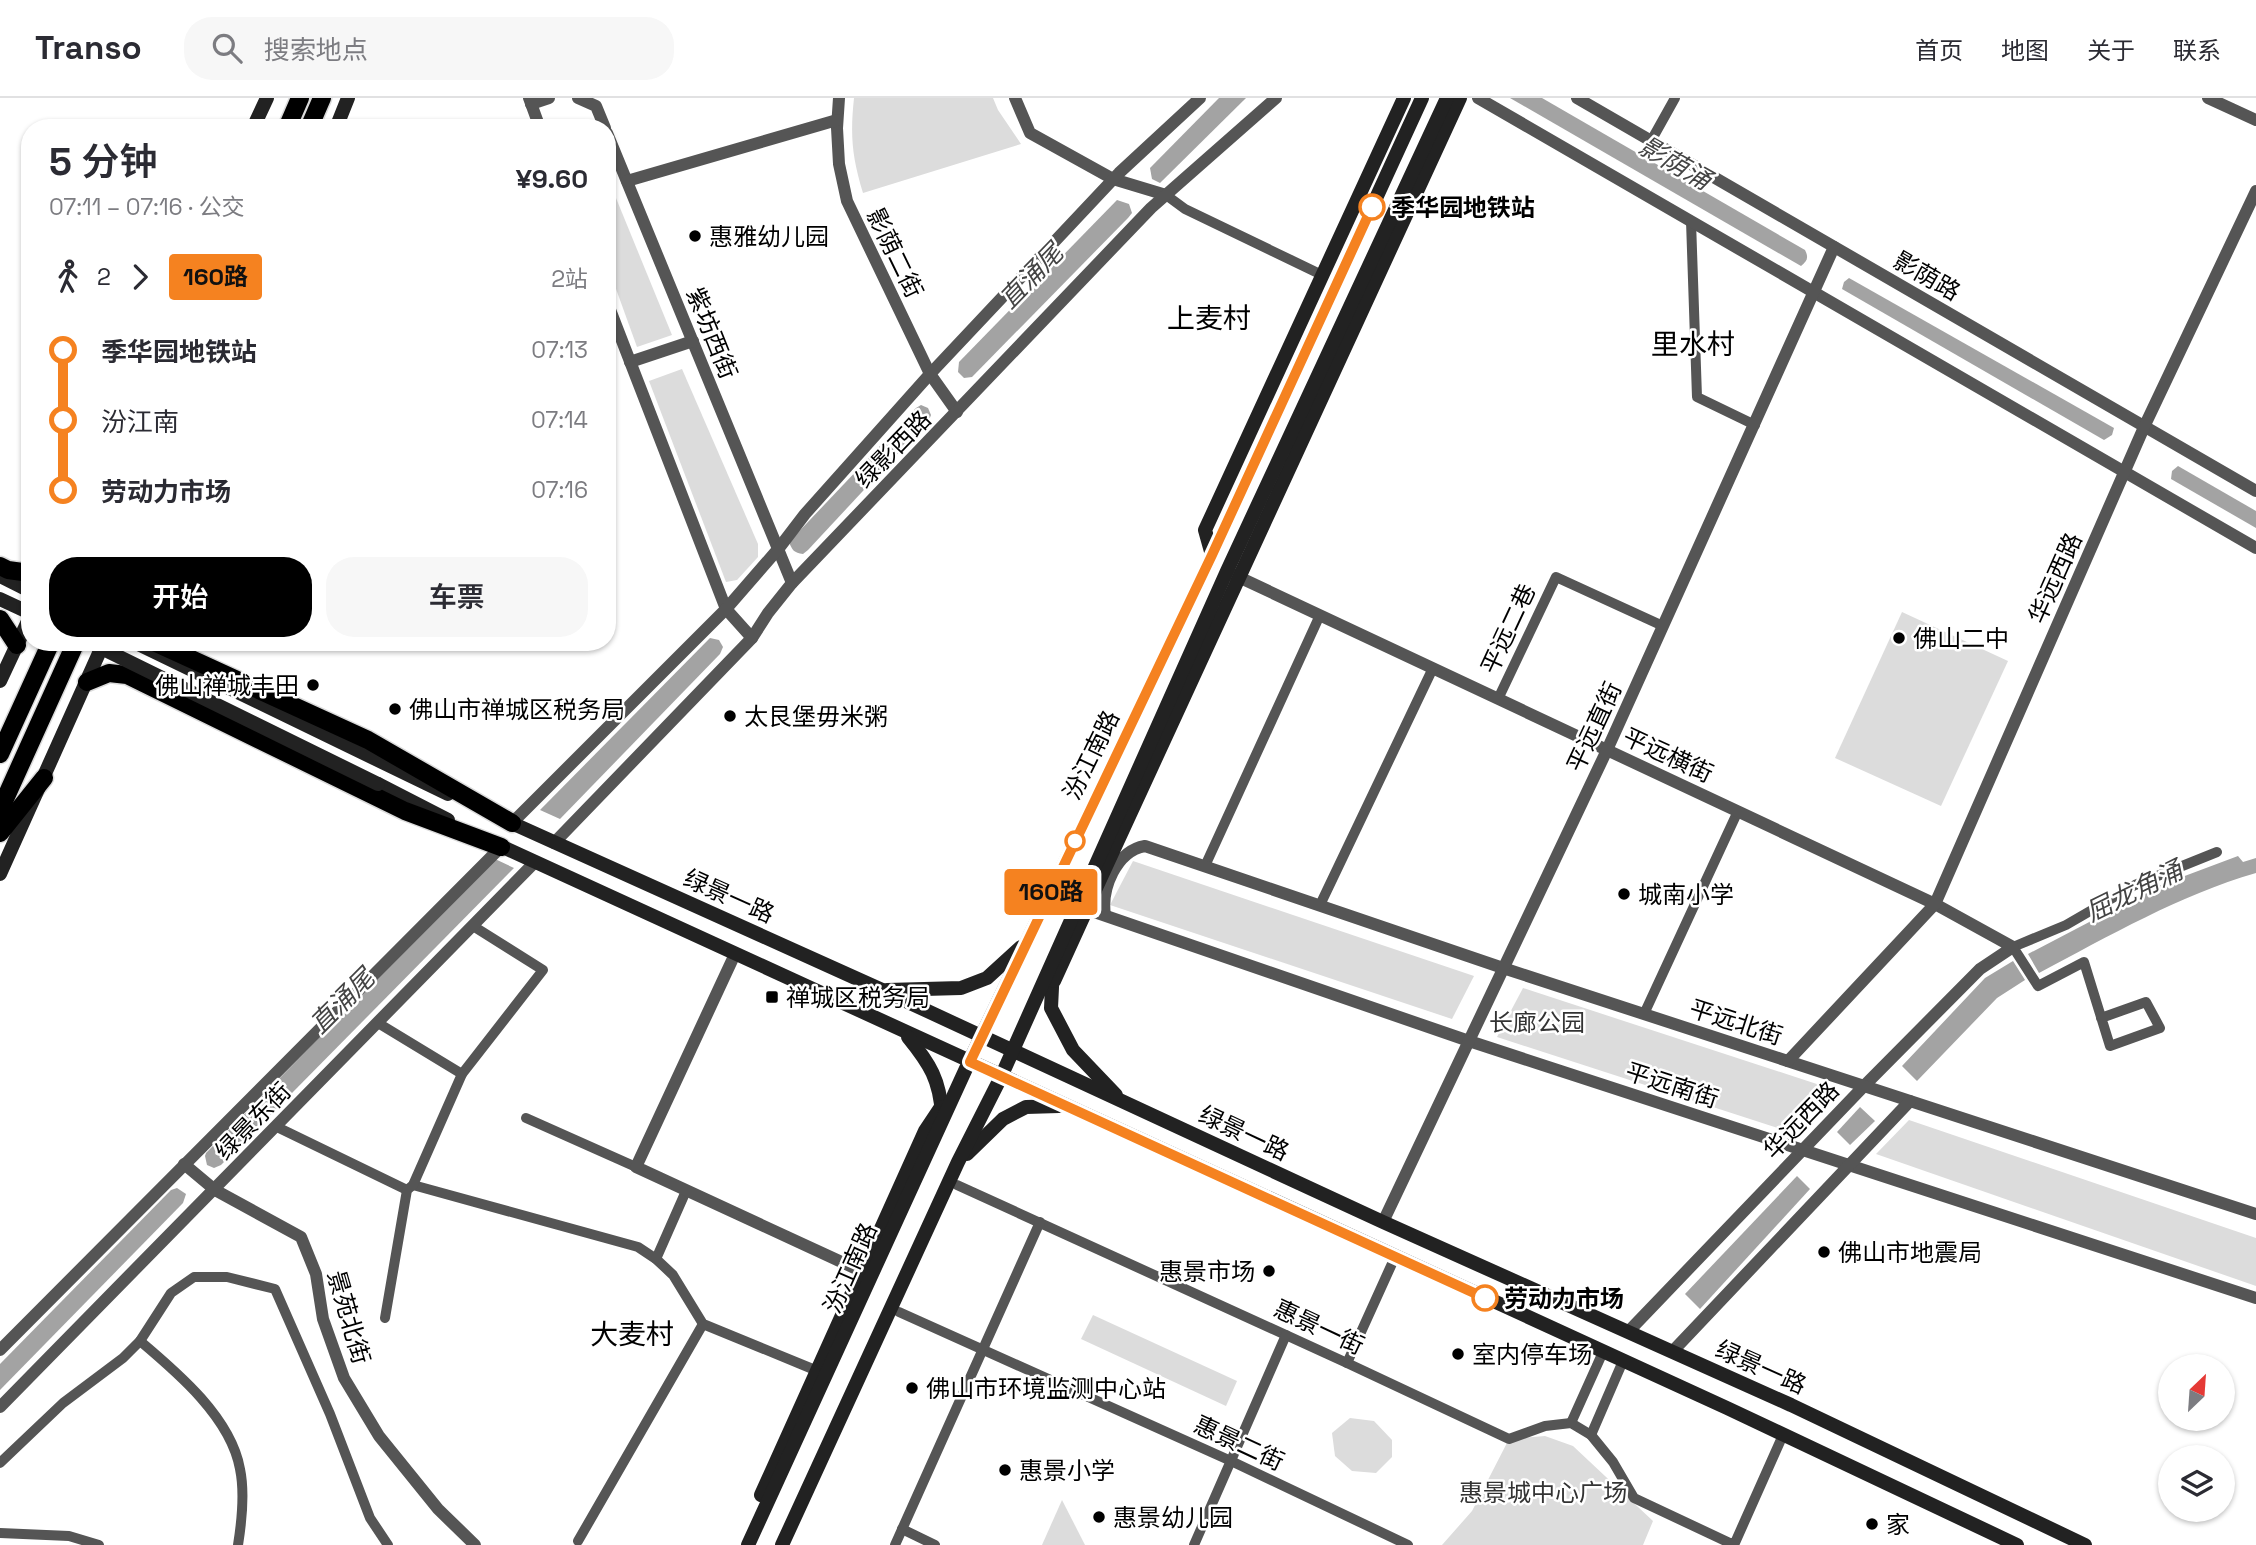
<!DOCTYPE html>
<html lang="zh">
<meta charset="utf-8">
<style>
body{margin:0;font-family:"Space Grotesk","Noto Sans SC",sans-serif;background:#f7f7f7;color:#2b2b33;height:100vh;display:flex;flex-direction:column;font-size:26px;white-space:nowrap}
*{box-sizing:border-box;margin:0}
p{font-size:23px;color:#7c7c81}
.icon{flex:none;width:38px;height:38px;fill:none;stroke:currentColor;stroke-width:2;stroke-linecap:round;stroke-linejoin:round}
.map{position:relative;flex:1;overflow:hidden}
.sheet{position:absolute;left:21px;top:21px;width:595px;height:532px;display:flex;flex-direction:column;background:#fff;border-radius:28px;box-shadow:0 2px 5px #0004}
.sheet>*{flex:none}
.badge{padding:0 14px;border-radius:5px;font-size:24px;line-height:46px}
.needle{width:46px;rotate:25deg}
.fabs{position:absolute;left:2158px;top:1256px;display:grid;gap:14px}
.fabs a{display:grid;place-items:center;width:77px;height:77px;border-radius:50%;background:#fff;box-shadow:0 2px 5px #0004;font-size:35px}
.map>.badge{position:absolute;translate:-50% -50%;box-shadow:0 0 0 4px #fff}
.legs{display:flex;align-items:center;gap:10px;height:77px;padding:0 28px;font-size:23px}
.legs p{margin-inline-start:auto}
.headline{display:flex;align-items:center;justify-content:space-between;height:119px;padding:0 28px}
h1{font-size:38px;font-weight:600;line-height:52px}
.primary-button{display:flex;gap:14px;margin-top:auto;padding:14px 28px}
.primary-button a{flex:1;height:80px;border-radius:28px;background:#000;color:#fff;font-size:28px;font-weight:600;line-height:80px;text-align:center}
.primary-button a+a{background:#f7f7f7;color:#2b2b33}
ul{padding:0 28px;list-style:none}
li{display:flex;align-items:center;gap:24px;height:70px;font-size:26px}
li i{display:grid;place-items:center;width:10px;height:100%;margin:0 9px;background:currentColor}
li i::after{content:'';width:18px;height:18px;margin:-9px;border:5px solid;border-radius:50%;background:#fff}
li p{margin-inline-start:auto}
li:first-child i{background:linear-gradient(#0000 50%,currentColor 0)}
li:last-child i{background:linear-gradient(currentColor 50%,#0000 0)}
header{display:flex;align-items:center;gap:42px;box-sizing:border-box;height:98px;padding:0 35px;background:#fff;border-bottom:2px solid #e1e1e2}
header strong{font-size:33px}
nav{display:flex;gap:38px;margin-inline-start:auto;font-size:24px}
.search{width:490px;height:63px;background:#f7f7f7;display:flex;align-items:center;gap:18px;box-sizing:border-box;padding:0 24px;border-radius:28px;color:#7c7c81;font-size:26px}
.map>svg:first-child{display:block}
.green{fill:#dcdcdc}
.water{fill:#a3a3a3}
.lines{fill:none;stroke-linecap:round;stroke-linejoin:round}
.trunk-casing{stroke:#dbdbdb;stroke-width:21}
.minor{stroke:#555;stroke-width:10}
.tertiary{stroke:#555;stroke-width:12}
.secondary{stroke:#222;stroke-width:14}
.trunk{stroke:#000;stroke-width:18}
.secondary-bridge{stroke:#222;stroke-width:14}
.line-1-casing{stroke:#fff;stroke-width:16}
.line-1{stroke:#f58220;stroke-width:10}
.stop-1-dot{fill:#fff;stroke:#f58220;stroke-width:3.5}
.poi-dot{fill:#000;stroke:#fff;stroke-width:2.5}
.labels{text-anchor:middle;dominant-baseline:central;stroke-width:5;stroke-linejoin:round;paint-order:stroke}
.stop-label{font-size:24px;font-weight:bold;fill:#000;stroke:#fff;text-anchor:start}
.poi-label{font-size:24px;fill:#000;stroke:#fff;text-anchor:start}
.street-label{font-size:24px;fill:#000;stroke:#fff}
.park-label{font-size:24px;fill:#333;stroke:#fff}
.water-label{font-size:26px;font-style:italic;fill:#444;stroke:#fff}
.quarter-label{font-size:28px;fill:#000;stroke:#fff}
</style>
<header>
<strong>Transo</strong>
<div class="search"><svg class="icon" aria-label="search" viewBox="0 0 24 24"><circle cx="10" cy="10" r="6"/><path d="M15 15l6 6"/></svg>搜索地点</div>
<nav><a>首页</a><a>地图</a><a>关于</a><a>联系</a></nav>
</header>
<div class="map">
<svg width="2256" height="1447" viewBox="0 0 2256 1447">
<rect width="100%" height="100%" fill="#fff"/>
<g class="green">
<path d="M 854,0 L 993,0 L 998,12 L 1021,46 L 863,95 C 852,58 850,38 854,0 Z"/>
<polygon points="607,78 672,237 637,249 607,166"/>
<polygon points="682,271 758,446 758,459 737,482 726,484 649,283"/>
<polygon points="1902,514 2008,563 1941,708 1835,660"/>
<polygon points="1133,763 1474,878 1452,921 1110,807"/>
<polygon points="1523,890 1832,991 1787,1033 1497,939"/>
<polygon points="1909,1022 2256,1140 2256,1188 1876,1056"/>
<polygon points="1093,1217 1237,1283 1226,1308 1081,1241"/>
<polygon points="1350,1320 1374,1323 1392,1342 1392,1359 1376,1375 1352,1373 1335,1358 1332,1335"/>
<polygon points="1545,1338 1573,1348 1653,1423 1643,1447 1442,1447 1472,1413 1509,1341"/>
<polygon points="1062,1402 1085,1447 1042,1447"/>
</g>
<g class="water">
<polygon points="1219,0 1246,0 1160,85 1152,81 1150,70"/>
<path d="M 1510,0 L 1542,0 L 1805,152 C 1809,160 1807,163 1801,168 Z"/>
<polygon points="1117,102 1129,106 1132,115 1128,120 972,279 964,280 958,274 959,264"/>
<polygon points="1849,180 2114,330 2112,337 2104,342 1842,191 1844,184"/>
<path d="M 921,307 L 928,310 L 931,317 L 929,322 L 808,452 L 803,456 C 794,455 792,452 789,444 L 916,310 Z"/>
<polygon points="2178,368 2256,413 2256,430 2171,381 2172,373"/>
<polygon points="710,540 719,542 723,549 720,556 560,721 540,712"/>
<path d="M 2238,758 L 2243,764 L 2256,760 L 2256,775 C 2180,797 2109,838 2039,875 L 2028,856 L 2158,788 Z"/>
<polygon points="495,761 514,770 221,1067 214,1070 207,1067 205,1058 206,1055"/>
<polygon points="2013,863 2025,882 1997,900 1917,983 1902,968 1985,880"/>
<polygon points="1860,1009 1875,1023 1850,1047 1837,1034"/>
<polygon points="1797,1078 1810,1091 1700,1211 1685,1196"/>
<polygon points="177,1090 186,1096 183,1105 0,1292 0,1266 171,1092"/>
</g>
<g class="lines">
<defs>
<g id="trunk">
<polyline points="287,30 300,0"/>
<polyline points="309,30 322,0"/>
<polyline points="0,468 8,472 30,475"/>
<polyline points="0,521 17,547"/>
<polyline points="154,544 368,642 512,725"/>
<polyline points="87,584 109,575 127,577 405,713 501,749"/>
<polyline points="0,656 51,544"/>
<polyline points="0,712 76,544"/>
<polyline points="0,735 44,680"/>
</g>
</defs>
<use href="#trunk" class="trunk-casing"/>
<g class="minor">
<polyline points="1651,43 1675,0"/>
<polyline points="1166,97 1185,111 1322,177"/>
<polyline points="1691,123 1697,299 1755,327"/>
<polyline points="1498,601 1556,479 1663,528"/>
<polyline points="1205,768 1320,517"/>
<polyline points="1320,807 1433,570"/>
<polyline points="1644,916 1738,713"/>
<polyline points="2101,920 2146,904 2160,930 2110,948 2084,864 2038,888 2013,849 2066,827 2135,787 2217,754"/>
<polyline points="378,925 462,976"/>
<polyline points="526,1020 636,1069"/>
<polyline points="277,1029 407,1092"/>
<polyline points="413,1087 638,1149 656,1161 673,1177 703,1226 820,1274"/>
<polyline points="957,1087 1347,1265 1509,1341 1545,1328 1571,1325 1591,1337 1613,1364 1634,1400 1734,1447 1783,1337"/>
<polyline points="656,1161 686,1093"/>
<polyline points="899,1214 1231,1363 1408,1447"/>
<polyline points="385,1220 407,1092 413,1087 462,976 543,872 473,828"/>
<path d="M 140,1243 C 178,1275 231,1320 240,1371 C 245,1395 242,1422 238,1447"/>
<polyline points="1347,1265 1395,1159"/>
<polyline points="1571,1325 1603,1254"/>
<polyline points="1591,1337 1623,1263"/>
<polyline points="0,1365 63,1305 123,1260 140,1243 171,1195 194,1179 227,1179 275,1191 330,1316 370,1420 388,1447"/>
<polyline points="902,1431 935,1447"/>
<polyline points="0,1435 69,1438 99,1447"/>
<polyline points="578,1443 703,1226"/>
<polyline points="895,1447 1040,1124"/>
<polyline points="1194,1447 1286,1237"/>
</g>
<g class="tertiary">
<polyline points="529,0 540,30"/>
<polyline points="578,0 596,8 605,30"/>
<polyline points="839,0 837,30 839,66 847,103 930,276 957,314"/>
<polyline points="1015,0 1030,35 1113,81 1166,97"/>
<polyline points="1478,0 2256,450"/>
<polyline points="1577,0 2256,393"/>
<polyline points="2208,0 2256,22"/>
<polyline points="531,6 549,0"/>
<polyline points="607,35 792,485"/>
<polyline points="627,83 837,22"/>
<polyline points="607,204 726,511 752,540"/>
<polyline points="630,264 693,243"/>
<polyline points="1230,475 1935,806 2013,849 1980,871 1864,988 1628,1234"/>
<polyline points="512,725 726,511 779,450 805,416 930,276 1119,75 1200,0"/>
<polyline points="554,745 752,540 768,515 792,485 1151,110 1276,0"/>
<polyline points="1077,808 1469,943 2256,1200"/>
<path d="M 1105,817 C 1101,791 1116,753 1145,748 L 1503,870 L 2256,1116"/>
<polyline points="735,856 636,1069 861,1173"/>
<polyline points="1788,963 1935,806 2145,327 2256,93"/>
<polyline points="184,1066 215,1092 301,1139 316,1176 323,1221 344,1280 379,1338 438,1411 475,1447"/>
<polyline points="1383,1124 1607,652 1834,149"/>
<polyline points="0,1252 501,749"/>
<polyline points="1672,1254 1910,1003"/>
<polyline points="0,1309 535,764"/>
</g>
<g class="secondary">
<polyline points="253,30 267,0"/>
<polyline points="336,30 348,0"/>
<polyline points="1212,457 1205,432 1404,0"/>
<polyline points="0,478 30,493"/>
<polyline points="0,501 30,515"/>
<polyline points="134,544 448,696"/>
<polyline points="0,583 30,519"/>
<polyline points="378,686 448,722"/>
<polyline points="505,722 882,892 1383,1124 1791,1307 2085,1447"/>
<polyline points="492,744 1727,1310 2017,1447"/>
<polyline points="0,776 104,544"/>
<polyline points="1083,802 1096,790 1460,0"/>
<polyline points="1053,869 1051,910 1073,952 1116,997"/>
<polyline points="1054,883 1095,793"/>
<polyline points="887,892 961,890 987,880 1021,849"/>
<path d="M 908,939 C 930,966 940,982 942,1017"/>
<polyline points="967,1056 1003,1021 1026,1009 1059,1008"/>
<polyline points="761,1397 925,1033 941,1009"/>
<polyline points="748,1447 969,964 1209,464 1422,0"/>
<polyline points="782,1447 958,1064 1001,979 1227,473 1447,0"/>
</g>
<use href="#trunk" class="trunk"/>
<polyline class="secondary-bridge" points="89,544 378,686"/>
</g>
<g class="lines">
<defs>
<polyline id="line-1" points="1372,109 1212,457 970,964 1485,1200"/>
</defs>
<use href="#line-1" class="line-1-casing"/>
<use href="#line-1" class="line-1"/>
</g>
<g class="stop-1-dot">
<circle cx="1372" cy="109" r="12"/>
<circle cx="1075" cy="743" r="9"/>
<circle cx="1485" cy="1200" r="12"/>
</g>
<g class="poi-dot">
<circle cx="695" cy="138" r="7"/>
<circle cx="1899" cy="540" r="7"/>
<circle cx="313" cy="587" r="7"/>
<circle cx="395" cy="611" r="7"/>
<circle cx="730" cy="618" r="7"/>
<circle cx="1624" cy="796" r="7"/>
<rect x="765" y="892" width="14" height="14" rx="3.5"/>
<circle cx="1824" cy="1154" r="7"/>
<circle cx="1269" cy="1173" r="7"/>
<circle cx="1458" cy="1256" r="7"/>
<circle cx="912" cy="1290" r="7"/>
<circle cx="1005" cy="1372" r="7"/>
<circle cx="1099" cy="1419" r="7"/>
<circle cx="1872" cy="1426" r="7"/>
</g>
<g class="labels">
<g class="stop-label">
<text x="1391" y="109">季华园地铁站</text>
<text x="1504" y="1200">劳动力市场</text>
</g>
<g class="poi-label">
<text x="709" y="138">惠雅幼儿园</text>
<text x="1913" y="540">佛山二中</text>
<text x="299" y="587" text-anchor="end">佛山禅城丰田</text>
<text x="409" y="611">佛山市禅城区税务局</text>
<text x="744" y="618">太艮堡毋米粥</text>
<text x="1638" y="796">城南小学</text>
<text x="786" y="899">禅城区税务局</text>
<text x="1838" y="1154">佛山市地震局</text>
<text x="1255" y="1173" text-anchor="end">惠景市场</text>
<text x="1472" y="1256">室内停车场</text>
<text x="926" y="1290">佛山市环境监测中心站</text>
<text x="1019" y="1372">惠景小学</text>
<text x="1113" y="1419">惠景幼儿园</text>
<text x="1886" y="1426">家</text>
</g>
<g class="street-label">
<text transform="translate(895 155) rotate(64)">影荫二街</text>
<text transform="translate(1927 178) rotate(30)">影荫路</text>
<text transform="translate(712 235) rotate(68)">紫坊西街</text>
<text transform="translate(893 351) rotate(-46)">绿影西路</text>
<text transform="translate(2055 480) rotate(-66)">华远西路</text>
<text transform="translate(1508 531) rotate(-65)">平远二巷</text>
<text transform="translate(1594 629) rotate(-65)">平远直街</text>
<text transform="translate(1091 657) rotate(-64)">汾江南路</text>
<text transform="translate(1668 657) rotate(25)">平远横街</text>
<text transform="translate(729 798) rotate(24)">绿景一路</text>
<text transform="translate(1736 924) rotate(18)">平远北街</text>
<text transform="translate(1672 987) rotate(18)">平远南街</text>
<text transform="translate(1801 1022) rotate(-46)">华远西路</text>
<text transform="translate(253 1023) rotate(-46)">绿景东街</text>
<text transform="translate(1244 1035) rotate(25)">绿景一路</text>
<text transform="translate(850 1170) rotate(-66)">汾江南路</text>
<text transform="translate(349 1219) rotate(74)">景苑北街</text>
<text transform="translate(1319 1229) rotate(25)">惠景一街</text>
<text transform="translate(1761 1269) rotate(24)">绿景一路</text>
<text transform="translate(1239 1345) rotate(25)">惠景二街</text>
</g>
<g class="park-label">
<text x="1537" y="924">长廊公园</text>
<text x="1543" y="1394">惠景城中心广场</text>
</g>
<g class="water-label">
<text transform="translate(1675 65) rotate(30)">影荫涌</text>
<text transform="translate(1031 178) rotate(-46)">直涌尾</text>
<text transform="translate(2134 793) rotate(-26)">屈龙角涌</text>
<text transform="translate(342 903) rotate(-45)">直涌尾</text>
</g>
<g class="quarter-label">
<text x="1209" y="220">上麦村</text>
<text x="1693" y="246">里水村</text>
<text x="632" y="1236">大麦村</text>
</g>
</g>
</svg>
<div class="fabs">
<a><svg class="needle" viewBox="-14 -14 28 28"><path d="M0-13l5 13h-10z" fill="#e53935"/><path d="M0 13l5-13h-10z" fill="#7c7c81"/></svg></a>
<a><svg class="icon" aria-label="layers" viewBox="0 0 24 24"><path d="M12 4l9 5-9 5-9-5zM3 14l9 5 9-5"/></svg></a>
</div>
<b class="badge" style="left:1051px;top:794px;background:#f58220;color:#111">160路</b>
<section class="sheet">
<div class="headline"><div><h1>5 分钟</h1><p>07:11 – 07:16 · 公交</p></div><b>¥9.60</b></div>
<div class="legs"><svg class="icon" aria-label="walk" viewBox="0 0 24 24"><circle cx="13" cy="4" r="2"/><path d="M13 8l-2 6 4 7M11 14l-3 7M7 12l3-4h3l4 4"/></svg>2<svg class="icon" aria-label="forward" viewBox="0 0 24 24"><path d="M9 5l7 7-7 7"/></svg><b class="badge" style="background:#f58220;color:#111">160路</b><p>2站</p></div>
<ul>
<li><i style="color:#f58220"></i><b>季华园地铁站</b><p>07:13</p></li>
<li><i style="color:#f58220"></i><span>汾江南</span><p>07:14</p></li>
<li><i style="color:#f58220"></i><b>劳动力市场</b><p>07:16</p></li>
</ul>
<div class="primary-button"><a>开始</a><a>车票</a></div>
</section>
</div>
